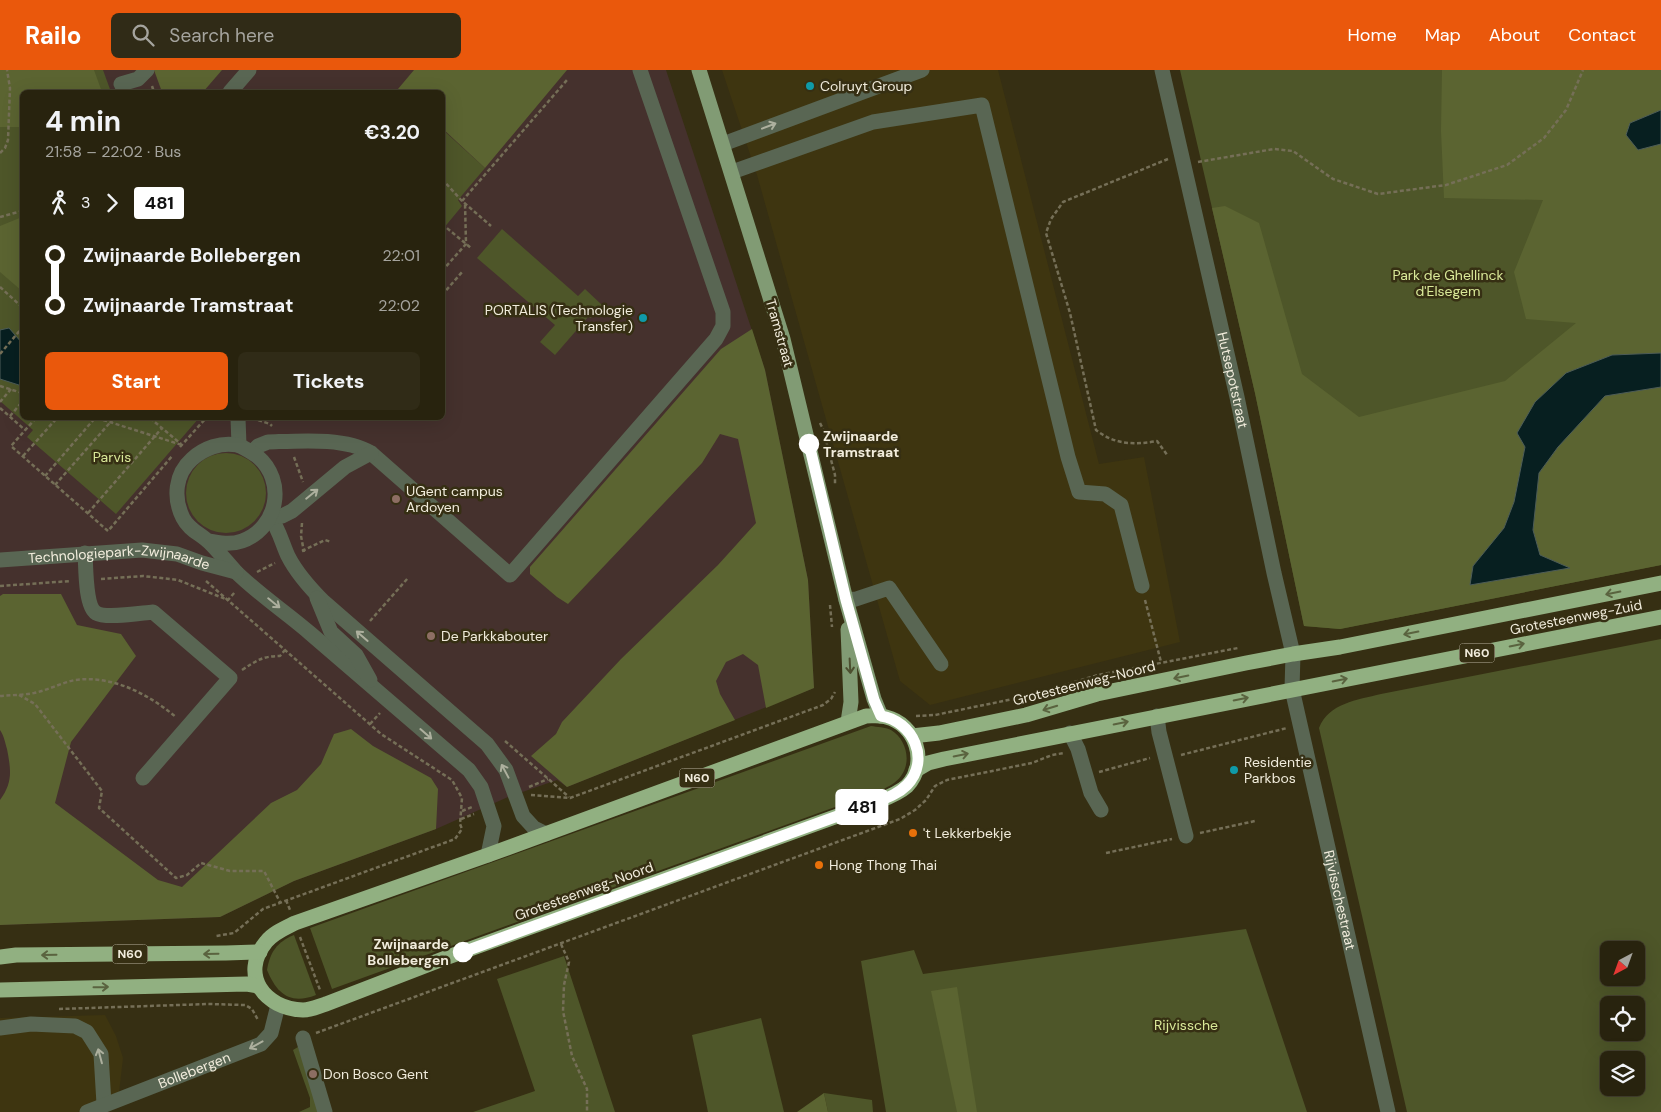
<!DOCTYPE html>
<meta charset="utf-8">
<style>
body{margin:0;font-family:"DM Sans",sans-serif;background:#302b17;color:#f1f3f6;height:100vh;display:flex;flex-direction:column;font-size:19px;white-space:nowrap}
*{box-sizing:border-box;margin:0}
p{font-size:16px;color:#a5a49e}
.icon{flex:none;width:28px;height:28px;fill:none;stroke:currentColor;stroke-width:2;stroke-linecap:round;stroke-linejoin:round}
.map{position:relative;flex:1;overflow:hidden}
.details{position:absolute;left:20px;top:20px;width:425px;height:330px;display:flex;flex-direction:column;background:#28230e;border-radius:8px;box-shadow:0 5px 20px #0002,0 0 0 1px #44402e}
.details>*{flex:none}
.badge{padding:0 10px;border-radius:4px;font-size:18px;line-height:32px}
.needle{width:32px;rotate:221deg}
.fabs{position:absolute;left:1600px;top:871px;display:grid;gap:10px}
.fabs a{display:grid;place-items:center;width:45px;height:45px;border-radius:8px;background:#28230e;box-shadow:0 5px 20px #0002,0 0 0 1px #44402e;font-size:25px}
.map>.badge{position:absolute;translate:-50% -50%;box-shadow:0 0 0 2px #fff}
.legs{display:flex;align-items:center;gap:8px;height:55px;padding:0 25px;font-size:16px}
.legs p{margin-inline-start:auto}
.headline{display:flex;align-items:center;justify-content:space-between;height:85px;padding:0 25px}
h1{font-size:28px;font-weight:700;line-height:38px}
.primary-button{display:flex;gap:10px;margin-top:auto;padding:10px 25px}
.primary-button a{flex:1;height:58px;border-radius:8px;background:#ea580c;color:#fff;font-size:20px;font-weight:700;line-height:58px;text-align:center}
.primary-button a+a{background:#302b17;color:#f1f3f6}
ul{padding:0 25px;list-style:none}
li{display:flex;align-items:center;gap:18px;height:50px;font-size:19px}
li i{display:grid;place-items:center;width:8px;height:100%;margin:0 6px;background:currentColor}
li i::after{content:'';width:12px;height:12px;margin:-6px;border:4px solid;border-radius:50%;background:#28230e}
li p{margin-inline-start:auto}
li:first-child i{background:linear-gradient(#0000 50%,currentColor 0)}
li:last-child i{background:linear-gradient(currentColor 50%,#0000 0)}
header{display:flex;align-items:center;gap:30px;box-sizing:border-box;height:70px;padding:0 25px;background:#ea580c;color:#fff}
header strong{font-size:24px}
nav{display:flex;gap:28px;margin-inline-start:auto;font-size:18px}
.search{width:350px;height:45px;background:#302b17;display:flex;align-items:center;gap:12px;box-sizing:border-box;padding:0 18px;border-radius:8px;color:#a5a49e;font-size:19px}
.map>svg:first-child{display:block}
.built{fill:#3e3510}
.education{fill:#45312d;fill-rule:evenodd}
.green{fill:#4e5629;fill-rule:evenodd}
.forest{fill:#5b6431}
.water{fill:#071f20;stroke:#4d5c58}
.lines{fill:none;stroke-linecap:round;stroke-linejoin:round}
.path{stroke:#756f57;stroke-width:2.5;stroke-dasharray:4 2.5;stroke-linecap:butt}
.minor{stroke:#596653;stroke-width:15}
.major{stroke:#819b74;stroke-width:15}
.highway{stroke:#91b081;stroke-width:15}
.oneway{stroke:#adb09e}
.oneway2{stroke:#5a633f}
.oneway3{stroke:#4c4f30}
.line-1-casing{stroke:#fff;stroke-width:11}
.line-1{stroke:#fff;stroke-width:8}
.culture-dot{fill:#0f9aa8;stroke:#362f13;stroke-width:2}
.stop-1-dot{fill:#fff;stroke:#fff;stroke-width:2.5}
.education-dot{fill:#8d6e63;stroke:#362f13;stroke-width:2}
.food-dot{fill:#e8710a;stroke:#362f13;stroke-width:2}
.labels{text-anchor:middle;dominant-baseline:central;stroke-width:5;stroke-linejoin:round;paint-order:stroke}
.shield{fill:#362f13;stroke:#b9b3a0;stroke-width:1}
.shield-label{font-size:12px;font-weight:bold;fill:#f1ecdc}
.poi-label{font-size:14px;fill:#f1ecdc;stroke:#362f13;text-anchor:start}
.park-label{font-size:14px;fill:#dae999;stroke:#362f13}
.street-label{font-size:14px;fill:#f1ecdc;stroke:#362f13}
.stop-label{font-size:14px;font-weight:bold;fill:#f1ecdc;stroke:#362f13;text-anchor:start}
</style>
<header>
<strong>Railo</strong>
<div class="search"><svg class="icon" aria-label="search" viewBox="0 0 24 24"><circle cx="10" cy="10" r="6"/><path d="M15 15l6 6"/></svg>Search here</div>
<nav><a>Home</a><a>Map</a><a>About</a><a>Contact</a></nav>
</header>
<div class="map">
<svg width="1661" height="1042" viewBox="0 0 1661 1042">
<rect width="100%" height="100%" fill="#362f13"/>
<g class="built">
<polygon points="722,0 998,0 1099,394 1144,387 1180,572 930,635 900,611 757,105"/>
<polygon points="105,945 116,966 123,988 119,1023 78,1042 0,1042 0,948"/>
</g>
<path class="education" d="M 0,0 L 666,0 L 765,300 L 808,510 L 814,618 L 567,717 L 557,710 L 508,727 L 436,759 L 294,811 L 220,847 L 0,855 ZM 22,22 L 442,22 L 442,348 L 22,348 Z"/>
<g class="green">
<polygon points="0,0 103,0 111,22 22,22 22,348 199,348 116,444 27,367 33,360 0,331"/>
<polygon points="1180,0 1661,0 1661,495 1340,559 1304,556 1255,323"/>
<polygon points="442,59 485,98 458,130 462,136 443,159"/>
<polygon points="502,159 578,226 585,219 602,235 591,248 588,247 555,285 540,272 555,255 477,188"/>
<circle cx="226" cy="423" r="40"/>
<path d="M 1661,569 L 1661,1042 L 1407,1042 L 1319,658 C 1329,633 1357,630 1381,624 ZM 1609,880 L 1636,880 L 1636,908 L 1609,908 ZM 1609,935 L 1636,935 L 1636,962 L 1609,962 ZM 1609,990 L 1636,990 L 1636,1018 L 1609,1018 Z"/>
<path d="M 871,656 C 877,657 885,657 891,660 C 906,669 912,691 901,706 C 896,713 889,716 882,720 L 332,919 L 310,858 Z"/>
<polygon points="1246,859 1307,1042 886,1042 861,891 914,880 923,904"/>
<path d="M 294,865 L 316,925 C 290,935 277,924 267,900 C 270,882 277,872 294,865 Z"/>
<polygon points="564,886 615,1042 473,1042 535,1021 497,909"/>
<polygon points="761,948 784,1042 708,1042 692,965"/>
<polygon points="298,977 314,1022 318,1042 299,1042 310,1037 310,1028 293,980"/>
<polygon points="824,1023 872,1030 873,1042 828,1042"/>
</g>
<g class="forest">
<polygon points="0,0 94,0 102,22 22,22 22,57 0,57"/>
<polygon points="154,0 222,0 203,22 162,22"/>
<polygon points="414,0 567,0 485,98 443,59 442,22 402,22 398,19"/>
<polygon points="1442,0 1661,0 1661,40 1653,43 1638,79 1661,74 1661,283 1612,285 1566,303 1535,332 1514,432 1504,458 1473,496 1568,497 1540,485 1533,460 1539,403 1558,377 1605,326 1661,317 1661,495 1340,559 1304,556 1255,323 1212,138 1225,136 1259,153 1302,304 1359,347 1505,311 1576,253 1526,249 1514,202 1543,130 1444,128 1441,61"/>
<polygon points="22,147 22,221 0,202 0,156"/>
<polygon points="752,259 765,300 808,510 814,618 766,638 758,595 743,584 726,592 716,611 720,624 735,650 567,717 531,686 556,664 562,652 621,589 718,495 756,453 738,369 720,364 702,393 568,534 557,527 530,504 530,497 721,279"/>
<path d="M 3,524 L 61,524 L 77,555 L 121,564 L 136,586 L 71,672 L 55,733 L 158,810 L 182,817 L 271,733 L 297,720 L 321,694 L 334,664 L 351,659 L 373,676 L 431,708 L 438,719 L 436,759 L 294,811 L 220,847 L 0,855 L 0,730 C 13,712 11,700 7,679 C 5,672 4,666 0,660 L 0,526 Z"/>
<polygon points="957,917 977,1042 957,1042 931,921"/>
<polygon points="824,1023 828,1042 797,1042"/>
</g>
<g class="water">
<polygon points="1661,40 1661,74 1638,80 1626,65 1630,53"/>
<polygon points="9,258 22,273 22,316 0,309 0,260"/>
<polygon points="1661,283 1661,317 1605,326 1558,377 1539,403 1533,460 1540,485 1570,498 1470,515 1473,496 1504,458 1514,432 1525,377 1517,363 1535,332 1566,303 1612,285"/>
</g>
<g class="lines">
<g class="path">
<polyline points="152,16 154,22"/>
<polyline points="0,83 5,78 8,70 10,18 7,0"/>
<path d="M 1168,89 L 1063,132 L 1051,149 L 1046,163 L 1070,243 L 1096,360 C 1115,375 1135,375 1157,371 L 1168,386"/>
<polyline points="1198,92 1274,79 1293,81 1333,109 1378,124 1446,115 1507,95 1544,68 1566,40 1583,0"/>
<polyline points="442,109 462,131 491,156"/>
<polyline points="462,131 567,10"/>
<polyline points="0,147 22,141"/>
<polyline points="442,154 471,178"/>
<polyline points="442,201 466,174 465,133"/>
<polyline points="0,217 22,237"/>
<polyline points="442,225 463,201"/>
<polyline points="0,284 22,258"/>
<polyline points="0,316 22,323"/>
<polyline points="0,332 11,319"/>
<polyline points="0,338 25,360"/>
<polyline points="10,346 22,332"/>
<polyline points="36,348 11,376 108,461 173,385"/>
<polyline points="97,348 182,375"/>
<polyline points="150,348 181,374"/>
<polyline points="252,348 270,354 272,356"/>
<polyline points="820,353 823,359 835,405 835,415"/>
<polyline points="180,377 206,348"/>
<polyline points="23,386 57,348"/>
<polyline points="294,387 303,412"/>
<polyline points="45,406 95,348"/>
<polyline points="55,415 114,348"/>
<polyline points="88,443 162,358"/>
<polyline points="302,453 301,466 304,482"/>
<polyline points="302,481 325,470 331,472"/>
<polyline points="257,502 275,493"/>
<polyline points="101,509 143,506 178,510 228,530 235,522"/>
<polyline points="206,511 381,664 452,710 462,728 460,754 462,759 455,769 263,839 234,863 216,866"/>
<polyline points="0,516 71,511"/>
<polyline points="1145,530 1161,592"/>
<polyline points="830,535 832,557"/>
<polyline points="370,551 408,508"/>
<path d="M 242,600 C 256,591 262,586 280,586 L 285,580"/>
<polyline points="19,625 35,634 102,721 99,738 176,808 187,805 201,793 230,801 264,801 280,832"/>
<path d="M 0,626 C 11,625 23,625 34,623 C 48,620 61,613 75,610 C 113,605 148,624 176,647"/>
<polyline points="916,646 935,645 1028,626 1098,605 1238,578"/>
<polyline points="370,654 380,643"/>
<polyline points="505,671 569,727"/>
<polyline points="1181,685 1287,658"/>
<polyline points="1099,702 1150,688"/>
<polyline points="529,717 548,709"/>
<polyline points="531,725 570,728 823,635 831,629 835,622"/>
<polyline points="462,741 472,737"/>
<polyline points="461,749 474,744"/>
<polyline points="1200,763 1255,751"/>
<polyline points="1106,783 1172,769"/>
<polyline points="286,830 290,840"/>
<polyline points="300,867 320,920"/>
<polyline points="561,874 569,892 564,915 563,941 572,986 587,1019 587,1042"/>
<polyline points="59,939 208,934 245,935 252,939 258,950"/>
<polyline points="316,963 900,749 915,740 926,730 935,716 947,710 1032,693 1052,685 1064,683"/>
</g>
<g class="minor">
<path id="s1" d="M 1162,0 L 1237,327 L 1274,503 L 1293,584 L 1292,619 L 1388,1042"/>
<polyline points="121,14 138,9 147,0"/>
<polyline points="230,22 249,0"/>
<polyline points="723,74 922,0"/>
<polyline points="732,102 873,52 982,35 1068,387 1079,422 1105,424 1121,435 1142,516"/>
<polyline points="238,348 239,375"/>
<path d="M 252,382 L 258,376 L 268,372 C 299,371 345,367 371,383 L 510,505 L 716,269 L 723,256 L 723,242 L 640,0"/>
<path d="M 270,447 C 279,459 282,473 288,486 C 297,504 310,518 324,532 L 487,674 L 506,700 L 523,746 L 534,758 L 546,764"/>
<polyline points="270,447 282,446 292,441 345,397 371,383"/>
<path d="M 208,471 C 219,473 231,475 242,471 C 278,458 287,411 257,386 C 251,382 244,377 237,375 C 221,372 204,378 192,389 C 175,404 173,428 183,448 C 189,460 201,464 210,473 C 219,482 227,492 235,501 C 258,524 287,543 311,564 C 364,609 416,655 469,700 L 481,717 L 494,756 L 488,785"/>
<path d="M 85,483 C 86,496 85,536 96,543 C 106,549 141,543 153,542 L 230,608 L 143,708"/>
<path id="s2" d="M 0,490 L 142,480 L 177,484 L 202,493 L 236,502"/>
<polyline points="317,528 331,562 356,585 370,610"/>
<polyline points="846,530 856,529 889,518 941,594"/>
<polyline points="1157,646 1159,662 1186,766"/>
<polyline points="1070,663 1078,679 1091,723 1101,740"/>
<polyline points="0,958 31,954 75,956 87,962 101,984 104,1034"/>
<polyline points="303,968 325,1042"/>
<path id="s3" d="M 87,1042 L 261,974 L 271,963 L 278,935"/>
</g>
<g class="major">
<polyline points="699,0 783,269 846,530 874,629 881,646"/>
<polyline points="848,559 851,632 848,652"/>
</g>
<g class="highway">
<path d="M 866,646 C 873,646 880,645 886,647 C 916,654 929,693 907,716 C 899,723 889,727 879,731 L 448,887 L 326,934 C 319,936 311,940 303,940 C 265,939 239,905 266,872 C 273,863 285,858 295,853 L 488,785 Z"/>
<polyline points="912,666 939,663 1026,645 1097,624 1246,593 1293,584 1340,577 1661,513"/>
<polyline points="916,700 928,693 944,689 1661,547"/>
<polyline points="0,887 16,885 226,883 260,882"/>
<polyline points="0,920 247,914 258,916"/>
</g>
</g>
<defs><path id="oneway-shaft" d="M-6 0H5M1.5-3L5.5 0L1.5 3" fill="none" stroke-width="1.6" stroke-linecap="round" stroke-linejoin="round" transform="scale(1.25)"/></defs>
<g class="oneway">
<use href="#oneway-shaft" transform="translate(769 56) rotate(-21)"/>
<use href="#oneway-shaft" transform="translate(312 424) rotate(-39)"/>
<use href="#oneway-shaft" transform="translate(274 533) rotate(39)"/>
<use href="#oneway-shaft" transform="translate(362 566) rotate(-139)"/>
<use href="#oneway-shaft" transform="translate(426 664) rotate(41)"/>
<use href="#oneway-shaft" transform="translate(505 701) rotate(-118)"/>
<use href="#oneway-shaft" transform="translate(256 975) rotate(151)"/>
<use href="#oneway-shaft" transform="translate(100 986) rotate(-105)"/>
</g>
<g class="oneway2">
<use href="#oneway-shaft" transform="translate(1613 523) rotate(169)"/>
<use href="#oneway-shaft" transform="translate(1411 563) rotate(169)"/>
<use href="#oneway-shaft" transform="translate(1517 575) rotate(-11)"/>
<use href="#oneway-shaft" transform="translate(1181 607) rotate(168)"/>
<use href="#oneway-shaft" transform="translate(1340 610) rotate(-11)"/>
<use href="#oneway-shaft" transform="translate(1241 629) rotate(-11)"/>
<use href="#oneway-shaft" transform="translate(1050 638) rotate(163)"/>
<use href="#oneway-shaft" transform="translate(1121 653) rotate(-12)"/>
<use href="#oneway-shaft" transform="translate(961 685) rotate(-11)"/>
<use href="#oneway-shaft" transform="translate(211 884) rotate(179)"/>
<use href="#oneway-shaft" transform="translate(49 885) rotate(179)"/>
<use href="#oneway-shaft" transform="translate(101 917) rotate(-1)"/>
</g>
<use class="oneway3" href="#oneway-shaft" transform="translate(850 596) rotate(87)"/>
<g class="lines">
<defs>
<path id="line-1" d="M 463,882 L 879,731 C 889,727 899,723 907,715 C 931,690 913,651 881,646 L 874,630 L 846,530 L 809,374"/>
</defs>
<use href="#line-1" class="line-1-casing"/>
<use href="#line-1" class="line-1"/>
</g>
<g class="culture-dot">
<circle cx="810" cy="16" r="5"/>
<circle cx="643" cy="248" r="5"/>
<circle cx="1234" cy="700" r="5"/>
</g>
<g class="stop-1-dot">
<circle cx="809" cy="374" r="9"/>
<circle cx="463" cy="882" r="9"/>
</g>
<g class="education-dot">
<circle cx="396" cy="429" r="5"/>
<circle cx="431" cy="566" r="5"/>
<circle cx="313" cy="1004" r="5"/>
</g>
<g class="food-dot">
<circle cx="913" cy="763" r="5"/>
<circle cx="819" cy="795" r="5"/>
</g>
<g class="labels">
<g class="shield">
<rect x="1459.5" y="573.5" width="35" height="19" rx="4"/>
<rect x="679.5" y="698.5" width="35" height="19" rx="4"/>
<rect x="112.5" y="874.5" width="35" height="19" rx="4"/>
</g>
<g class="shield-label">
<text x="1477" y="583">N60</text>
<text x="697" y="708">N60</text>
<text x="130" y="884">N60</text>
</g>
<g class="poi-label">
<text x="820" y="16">Colruyt Group</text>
<text x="633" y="240" text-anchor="end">PORTALIS (Technologie<tspan x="633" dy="16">Transfer)</tspan></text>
<text x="406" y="421">UGent campus<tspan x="406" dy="16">Ardoyen</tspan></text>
<text x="441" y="566">De Parkkabouter</text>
<text x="1244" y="692">Residentie<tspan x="1244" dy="16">Parkbos</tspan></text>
<text x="923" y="763">'t Lekkerbekje</text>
<text x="829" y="795">Hong Thong Thai</text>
<text x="323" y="1004">Don Bosco Gent</text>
</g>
<g class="park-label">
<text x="1448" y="205">Park de Ghellinck<tspan x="1448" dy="16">d'Elsegem</tspan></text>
<text x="112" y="387">Parvis</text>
<text x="1186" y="955">Rijvissche</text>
</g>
<g class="street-label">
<text transform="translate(780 263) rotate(74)">Tramstraat</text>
<text stroke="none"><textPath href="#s1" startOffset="318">Hutsepotstraat</textPath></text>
<text stroke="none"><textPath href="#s2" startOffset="120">Technologiepark-Zwijnaarde</textPath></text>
<text transform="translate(1576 547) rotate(-11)">Grotesteenweg-Zuid</text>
<text transform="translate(1084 613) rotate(-14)">Grotesteenweg-Noord</text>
<text transform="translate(584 821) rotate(-20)">Grotesteenweg-Noord</text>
<text stroke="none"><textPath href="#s1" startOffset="850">Rijvisschestraat</textPath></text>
<text stroke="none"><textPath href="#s3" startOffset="115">Bollebergen</textPath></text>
</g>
<g class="stop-label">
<text x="823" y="366">Zwijnaarde<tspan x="823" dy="16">Tramstraat</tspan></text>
<text x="449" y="874" text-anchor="end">Zwijnaarde<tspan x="449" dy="16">Bollebergen</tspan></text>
</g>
</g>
</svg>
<div class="fabs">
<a><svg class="needle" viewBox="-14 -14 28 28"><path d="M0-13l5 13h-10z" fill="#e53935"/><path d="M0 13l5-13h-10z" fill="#a5a49e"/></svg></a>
<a><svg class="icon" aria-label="locate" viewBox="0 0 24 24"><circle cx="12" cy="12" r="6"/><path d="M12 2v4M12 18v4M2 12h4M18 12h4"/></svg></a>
<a><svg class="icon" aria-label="layers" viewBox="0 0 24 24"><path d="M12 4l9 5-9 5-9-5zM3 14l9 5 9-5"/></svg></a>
</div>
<b class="badge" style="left:862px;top:737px;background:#fff;color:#111">481</b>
<section class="details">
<div class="headline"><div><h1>4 min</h1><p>21:58 – 22:02 · Bus</p></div><b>€3.20</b></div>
<div class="legs"><svg class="icon" aria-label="walk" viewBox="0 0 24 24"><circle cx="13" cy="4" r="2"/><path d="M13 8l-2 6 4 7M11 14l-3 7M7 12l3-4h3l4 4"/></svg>3<svg class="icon" aria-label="forward" viewBox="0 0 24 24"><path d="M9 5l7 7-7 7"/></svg><b class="badge" style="background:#fff;color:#111">481</b></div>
<ul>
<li><i style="color:#fff"></i><b>Zwijnaarde Bollebergen</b><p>22:01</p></li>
<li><i style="color:#fff"></i><b>Zwijnaarde Tramstraat</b><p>22:02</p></li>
</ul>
<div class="primary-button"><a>Start</a><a>Tickets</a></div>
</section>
</div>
